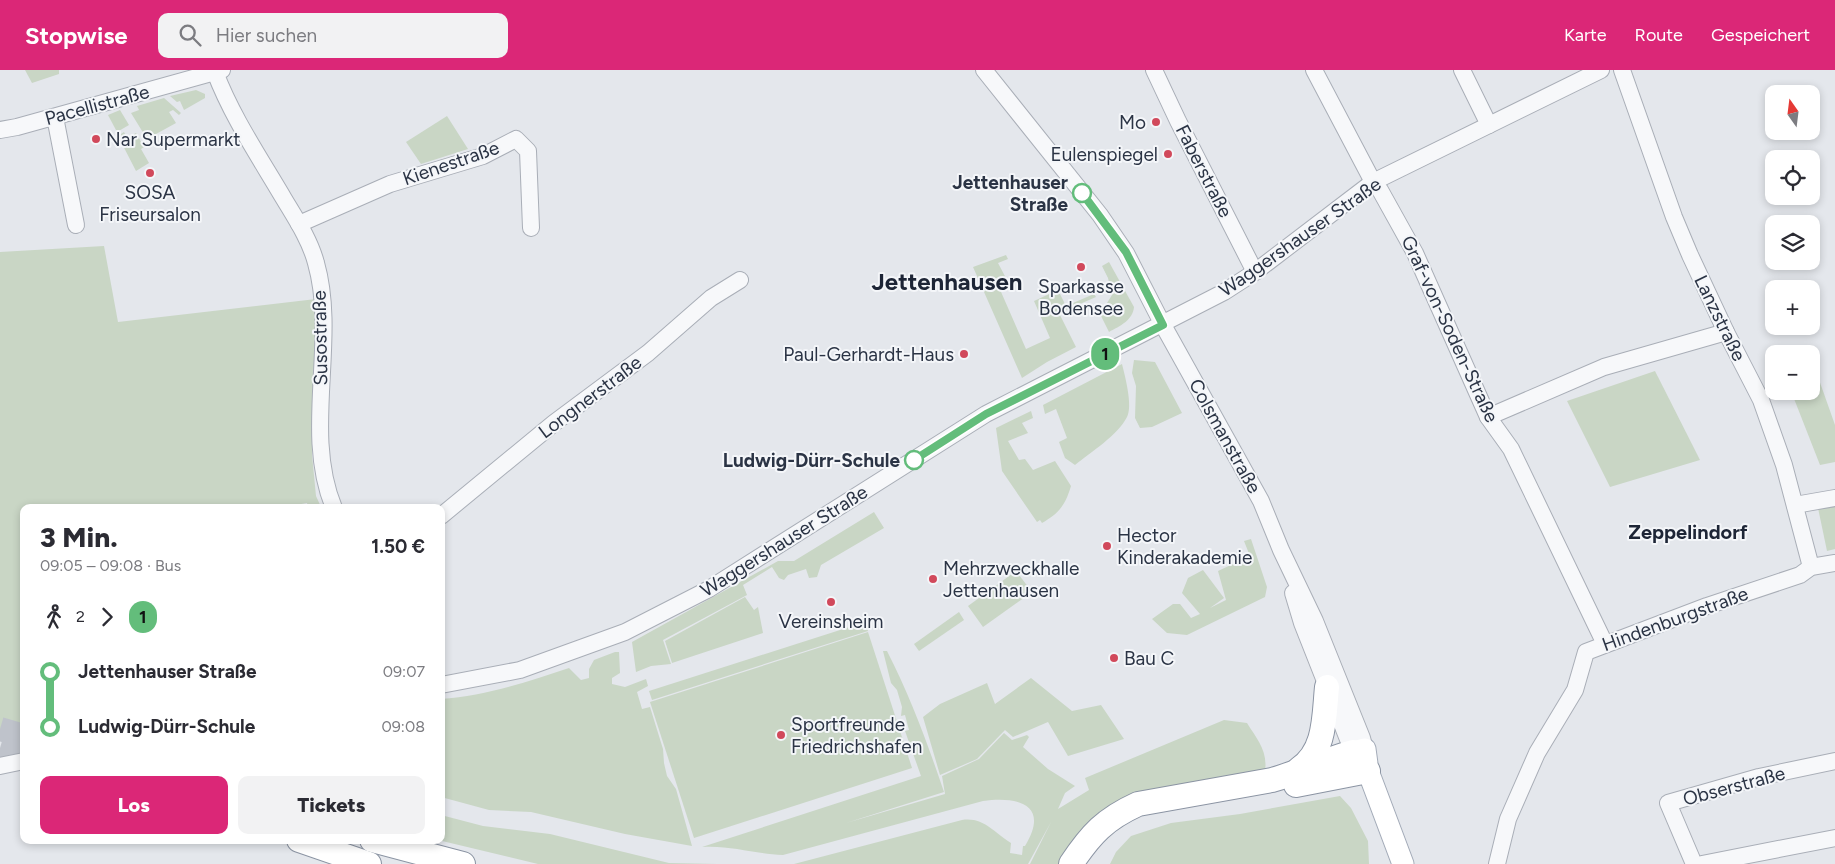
<!DOCTYPE html>
<html lang="de">
<meta charset="utf-8">
<style>
body{margin:0;font-family:Figtree,sans-serif;background:#f2f2f3;color:#2b2b33;height:100vh;display:flex;flex-direction:column;font-size:19px;white-space:nowrap}
*{box-sizing:border-box;margin:0}
p{font-size:16px;color:#7c7c81}
.icon{flex:none;width:28px;height:28px;fill:none;stroke:currentColor;stroke-width:2;stroke-linecap:round;stroke-linejoin:round}
.map{position:relative;flex:1;overflow:hidden}
.sheet{position:absolute;left:20px;top:434px;width:425px;height:340px;display:flex;flex-direction:column;background:#fff;border-radius:10px;box-shadow:0 2px 8px #0003}
.sheet>*{flex:none}
.badge{padding:0 10px;border-radius:16px;font-size:18px;line-height:32px}
.needle{width:32px;rotate:346deg}
.tools{position:absolute;left:1765px;top:15px;display:grid;gap:10px}
.tools a{display:grid;place-items:center;width:55px;height:55px;border-radius:10px;background:#fff;box-shadow:0 2px 8px #0003;font-size:25px}
.map>.badge{position:absolute;translate:-50% -50%;box-shadow:0 0 0 2px #fff}
.legs{display:flex;align-items:center;gap:8px;height:55px;padding:0 20px;font-size:16px}
.legs p{margin-inline-start:auto}
.summary{display:flex;align-items:center;justify-content:space-between;height:85px;padding:0 20px}
h1{font-size:28px;font-weight:800;line-height:38px}
.action{display:flex;gap:10px;margin-top:auto;padding:10px 20px}
.action a{flex:1;height:58px;border-radius:10px;background:#db2777;color:#fff;font-size:20px;font-weight:800;line-height:58px;text-align:center}
.action a+a{background:#f2f2f3;color:#2b2b33}
ul{padding:0 20px;list-style:none}
li{display:flex;align-items:center;gap:18px;height:55px;font-size:19px}
li i{display:grid;place-items:center;width:8px;height:100%;margin:0 6px;background:currentColor}
li i::after{content:'';width:12px;height:12px;margin:-6px;border:4px solid;border-radius:50%;background:#fff}
li p{margin-inline-start:auto}
li:first-child i{background:linear-gradient(#0000 50%,currentColor 0)}
li:last-child i{background:linear-gradient(currentColor 50%,#0000 0)}
header{display:flex;align-items:center;gap:30px;box-sizing:border-box;height:70px;padding:0 25px;background:#db2777;color:#fff}
header strong{font-size:24px}
nav{display:flex;gap:28px;margin-inline-start:auto;font-size:18px}
.search{width:350px;height:45px;background:#f2f2f3;display:flex;align-items:center;gap:12px;box-sizing:border-box;padding:0 18px;border-radius:10px;color:#7c7c81;font-size:19px}
.map>svg:first-child{display:block}
.green{fill:#c9d6c5}
.lines{fill:none;stroke-linecap:round;stroke-linejoin:round}
.highway-tunnel{stroke:#bfc3cb;stroke-width:24;stroke-dasharray:24 12;stroke-linecap:butt}
.minor-casing{stroke:#a9aeb7;stroke-width:18}
.major-casing{stroke:#a3abb8;stroke-width:23}
.highway-casing{stroke:#8b94a3;stroke-width:26}
.minor{stroke:#f7f8fa;stroke-width:16}
.major{stroke:#fff;stroke-width:21}
.highway{stroke:#fff;stroke-width:24}
.line-1-casing{stroke:#fff;stroke-width:11}
.line-1{stroke:#63bd7b;stroke-width:8}
.poi-dot{fill:#d1495b;stroke:#f4f6f9;stroke-width:2}
.stop-1-dot{fill:#fff;stroke:#63bd7b;stroke-width:2.5}
.labels{text-anchor:middle;dominant-baseline:central;stroke-width:4;stroke-linejoin:round;paint-order:stroke}
.street-label{font-size:19px;fill:#2b3445;stroke:#f4f6f9}
.poi-label{font-size:19px;fill:#2b3445;stroke:#f4f6f9;text-anchor:start}
.stop-label{font-size:19px;font-weight:bold;fill:#2b3445;stroke:#f4f6f9;text-anchor:end}
.neighbourhood-label{font-size:20px;font-weight:bold;fill:#1d2536;stroke:#f4f6f9}
.district-label{font-size:24px;font-weight:bold;fill:#1d2536;stroke:#f4f6f9}
</style>
<header>
<strong>Stopwise</strong>
<div class="search"><svg class="icon" aria-label="search" viewBox="0 0 24 24"><circle cx="10" cy="10" r="6"/><path d="M15 15l6 6"/></svg>Hier suchen</div>
<nav><a>Karte</a><a>Route</a><a>Gespeichert</a></nav>
</header>
<div class="map">
<svg width="1835" height="794" viewBox="0 0 1835 794">
<rect width="100%" height="100%" fill="#e4e7ec"/>
<g class="green">
<polygon points="25,0 59,0 59,4 32,13"/>
<polygon points="196,20 205,24 205,28 184,40 180,31 177,32 170,26"/>
<polygon points="164,28 181,43 179,45 173,40 169,42 176,53 147,69 131,43 139,40 137,36"/>
<polygon points="120,40 129,55 117,62 108,45"/>
<polygon points="447,46 468,79 421,94 406,72"/>
<polygon points="124,62 127,68 136,63 144,77 141,79 149,93 136,101 118,66"/>
<polygon points="104,176 118,252 316,229 312,385 316,426 321,437 308,437 307,433 279,438 24,438 24,672 5,677 0,665 0,182"/>
<polygon points="1006,185 1008,189 998,193 1007,210 998,215 1026,279 1050,268 1034,231 1058,220 1066,236 1094,224 1096,227 1059,243 1076,277 1047,292 1022,308 973,197"/>
<path d="M 1109,192 L 1134,237 C 1133,250 1120,256 1109,262 L 1098,240 L 1107,233 L 1112,225 L 1108,208 L 1102,196 Z"/>
<polygon points="1811,287 1835,355 1835,392 1820,395 1791,321 1811,321"/>
<polygon points="1134,290 1155,292 1182,343 1152,357 1140,358 1135,348 1136,316 1132,303"/>
<path d="M 1122,294 C 1125,306 1133,336 1127,347 C 1118,365 1091,382 1075,395 L 1065,388 L 1059,372 L 1067,368 L 1056,339 L 1045,344 L 1043,335 Z"/>
<polygon points="1655,301 1700,390 1610,417 1567,331"/>
<path d="M 1031,341 L 1033,348 L 1022,353 L 1028,363 L 1008,371 L 1019,390 L 1025,389 L 1033,400 L 1055,391 L 1071,416 C 1065,436 1059,443 1042,453 L 1040,450 L 1037,452 L 1002,401 L 996,358 Z"/>
<polygon points="1835,434 1835,479 1827,481 1818,438"/>
<polygon points="874,442 884,458 821,495 817,507 809,508 806,499 788,505 784,510 779,508 772,497 743,515 747,525 663,570 671,594 651,596 636,602 632,572 778,491 794,491"/>
<polygon points="1251,469 1267,517 1265,527 1187,565 1167,563 1152,549 1173,534 1180,534 1191,548 1200,544 1182,523 1188,508 1203,500 1224,528 1210,538 1226,530 1218,501 1250,486 1244,471"/>
<polygon points="1016,501 1032,522 983,557 968,536"/>
<polygon points="745,527 754,540 758,537 763,563 672,593 665,571"/>
<polygon points="959,542 964,550 919,581 914,574"/>
<polygon points="865,552 868,561 652,630 649,621"/>
<polygon points="868,562 912,698 694,768 650,632"/>
<path d="M 883,581 L 887,581 C 911,628 927,672 944,722 L 846,753 L 945,724 L 942,706 L 979,689 L 1004,663 L 1012,670 L 1027,665 L 1029,667 L 1023,677 L 1048,699 L 1075,716 L 1065,723 L 1058,739 L 1089,720 L 1085,708 L 1224,650 L 1247,653 C 1257,669 1268,681 1265,701 L 1087,756 L 1058,794 L 1030,794 L 1051,752 L 1028,794 L 794,794 L 962,750 C 984,747 993,762 1011,773 L 1010,783 L 1022,785 L 1023,776 L 1025,776 C 1050,735 1019,726 983,731 L 783,785 C 755,784 730,775 702,777 L 921,706 L 905,661 L 909,660 L 905,645 L 901,646 L 902,637 L 897,620 L 891,613 Z"/>
<path d="M 615,582 L 619,582 L 620,603 L 612,608 L 612,614 L 625,617 L 646,609 L 648,616 L 637,622 L 642,639 L 650,637 L 663,679 L 664,693 L 667,706 L 676,719 L 692,776 L 625,764 L 531,742 L 489,740 L 441,727 L 441,629 C 485,626 527,612 569,598 L 581,610 L 589,608 L 589,599 L 594,590 Z"/>
<polygon points="1031,608 1072,641 1101,635 1124,669 1068,686 1048,652 1013,667 1005,660 977,689 940,705 923,647 940,634 987,613 995,634"/>
<polygon points="1340,726 1351,738 1368,771 1369,794 1110,794 1116,782 1131,766 1171,753 1240,744"/>
<polygon points="441,745 483,756 550,764 669,793 717,794 538,794 438,770 441,770"/>
</g>
<g class="lines">
<g class="highway-tunnel">
<polyline points="0,659 24,666"/>
<polyline points="0,678 24,685"/>
</g>
<defs>
<g id="minor">
<polyline points="984,0 1100,145 1126,183 1163,255 1261,431 1281,480 1315,551 1362,668 1365,679"/>
<polyline points="1154,0 1178,51 1255,202"/>
<polyline points="1314,0 1373,112 1380,120 1415,183 1488,347 1511,379 1605,574"/>
<polyline points="1462,0 1489,55"/>
<polyline points="1622,0 1674,147 1690,185 1726,262 1761,330 1784,395 1811,497"/>
<path d="M 215,2 C 232,47 260,88 284,129 C 296,149 310,170 316,193 C 338,270 302,362 334,438"/>
<polyline points="55,47 76,155"/>
<polyline points="0,60 17,57 222,0"/>
<polyline points="299,154 390,114 483,86 516,69 528,81 531,158"/>
<polyline points="1488,347 1604,297 1726,262"/>
<polyline points="1795,435 1835,428"/>
<polyline points="441,446 554,353 648,283 711,228 740,210"/>
<polyline points="1293,523 1302,553 1353,682"/>
<polyline points="441,615 520,600 625,562 709,519 986,344 1224,222 1255,202 1373,112 1601,0"/>
<polyline points="0,696 24,691"/>
<polyline points="1497,794 1508,749 1537,683 1575,620 1586,582 1707,536 1800,505 1811,497 1835,493"/>
<polyline points="1694,794 1668,733 1759,707 1835,691"/>
<polyline points="1702,794 1835,768"/>
</g>
<polyline id="major" points="1363,695 1353,682 1365,679 1368,701 1403,794"/>
<g id="highway">
<path d="M 1299,699 C 1326,681 1324,646 1327,617"/>
<polyline points="1296,715 1368,701"/>
<polyline points="299,770 369,794"/>
<polyline points="372,770 463,794"/>
<path d="M 1071,794 C 1091,764 1105,749 1138,734 L 1272,710 C 1300,702 1325,690 1353,682"/>
</g>
</defs>
<use href="#minor" class="minor-casing"/>
<use href="#major" class="major-casing"/>
<use href="#highway" class="highway-casing"/>
<use href="#minor" class="minor"/>
<use href="#major" class="major"/>
<use href="#highway" class="highway"/>
</g>
<g class="lines">
<defs>
<polyline id="line-1" points="914,390 986,344 1163,255 1126,182 1082,123"/>
</defs>
<use href="#line-1" class="line-1-casing"/>
<use href="#line-1" class="line-1"/>
</g>
<g class="poi-dot">
<circle cx="1156" cy="52" r="5"/>
<circle cx="96" cy="69" r="5"/>
<circle cx="1168" cy="84" r="5"/>
<circle cx="150" cy="103" r="5"/>
<circle cx="1081" cy="197" r="5"/>
<circle cx="964" cy="284" r="5"/>
<circle cx="1107" cy="476" r="5"/>
<circle cx="933" cy="509" r="5"/>
<circle cx="831" cy="532" r="5"/>
<circle cx="1114" cy="588" r="5"/>
<circle cx="781" cy="665" r="5"/>
</g>
<g class="stop-1-dot">
<circle cx="1082" cy="123" r="9"/>
<circle cx="914" cy="390" r="9"/>
</g>
<g class="labels">
<g class="street-label">
<text transform="translate(97 35) rotate(-15)">Pacellistraße</text>
<text transform="translate(451 93) rotate(-19)">Kienestraße</text>
<text transform="translate(1204 101) rotate(63)">Faberstraße</text>
<text transform="translate(1300 167) rotate(-35)">Waggershauser Straße</text>
<text transform="translate(1720 248) rotate(64)">Lanzstraße</text>
<text transform="translate(1450 259) rotate(65)">Graf-von-Soden-Straße</text>
<text transform="translate(320 268) rotate(-91)">Susostraße</text>
<text transform="translate(590 327) rotate(-37)">Longnerstraße</text>
<text transform="translate(1225 366) rotate(61)">Colsmanstraße</text>
<text transform="translate(784 471) rotate(-32)">Waggershauser Straße</text>
<text transform="translate(1675 549) rotate(-20)">Hindenburgstraße</text>
<text transform="translate(1734 716) rotate(-15)">Obserstraße</text>
</g>
<g class="poi-label">
<text x="1146" y="52" text-anchor="end">Mo</text>
<text x="106" y="69">Nar Supermarkt</text>
<text x="1158" y="84" text-anchor="end">Eulenspiegel</text>
<text x="150" y="122" text-anchor="middle">SOSA<tspan x="150" dy="22">Friseursalon</tspan></text>
<text x="1081" y="216" text-anchor="middle">Sparkasse<tspan x="1081" dy="22">Bodensee</tspan></text>
<text x="954" y="284" text-anchor="end">Paul-Gerhardt-Haus</text>
<text x="1117" y="465">Hector<tspan x="1117" dy="22">Kinderakademie</tspan></text>
<text x="943" y="498">Mehrzweckhalle<tspan x="943" dy="22">Jettenhausen</tspan></text>
<text x="831" y="551" text-anchor="middle">Vereinsheim</text>
<text x="1124" y="588">Bau C</text>
<text x="791" y="654">Sportfreunde<tspan x="791" dy="22">Friedrichshafen</tspan></text>
</g>
<g class="stop-label">
<text x="1068" y="112">Jettenhauser<tspan x="1068" dy="22">Straße</tspan></text>
<text x="900" y="390">Ludwig-Dürr-Schule</text>
</g>
<g class="neighbourhood-label">
<text x="1688" y="462">Zeppelindorf</text>
</g>
<g class="district-label">
<text x="947" y="211">Jettenhausen</text>
</g>
</g>
</svg>
<div class="tools">
<a><svg class="needle" viewBox="-14 -14 28 28"><path d="M0-13l5 13h-10z" fill="#e53935"/><path d="M0 13l5-13h-10z" fill="#7c7c81"/></svg></a>
<a><svg class="icon" aria-label="locate" viewBox="0 0 24 24"><circle cx="12" cy="12" r="6"/><path d="M12 2v4M12 18v4M2 12h4M18 12h4"/></svg></a>
<a><svg class="icon" aria-label="layers" viewBox="0 0 24 24"><path d="M12 4l9 5-9 5-9-5zM3 14l9 5 9-5"/></svg></a>
<a>+</a>
<a>−</a>
</div>
<b class="badge" style="left:1105px;top:284px;background:#63bd7b;color:#111">1</b>
<section class="sheet">
<div class="summary"><div><h1>3 Min.</h1><p>09:05 – 09:08 · Bus</p></div><b>1.50 €</b></div>
<div class="legs"><svg class="icon" aria-label="walk" viewBox="0 0 24 24"><circle cx="13" cy="4" r="2"/><path d="M13 8l-2 6 4 7M11 14l-3 7M7 12l3-4h3l4 4"/></svg>2<svg class="icon" aria-label="forward" viewBox="0 0 24 24"><path d="M9 5l7 7-7 7"/></svg><b class="badge" style="background:#63bd7b;color:#111">1</b></div>
<ul>
<li><i style="color:#63bd7b"></i><b>Jettenhauser Straße</b><p>09:07</p></li>
<li><i style="color:#63bd7b"></i><b>Ludwig-Dürr-Schule</b><p>09:08</p></li>
</ul>
<div class="action"><a>Los</a><a>Tickets</a></div>
</section>
</div>
